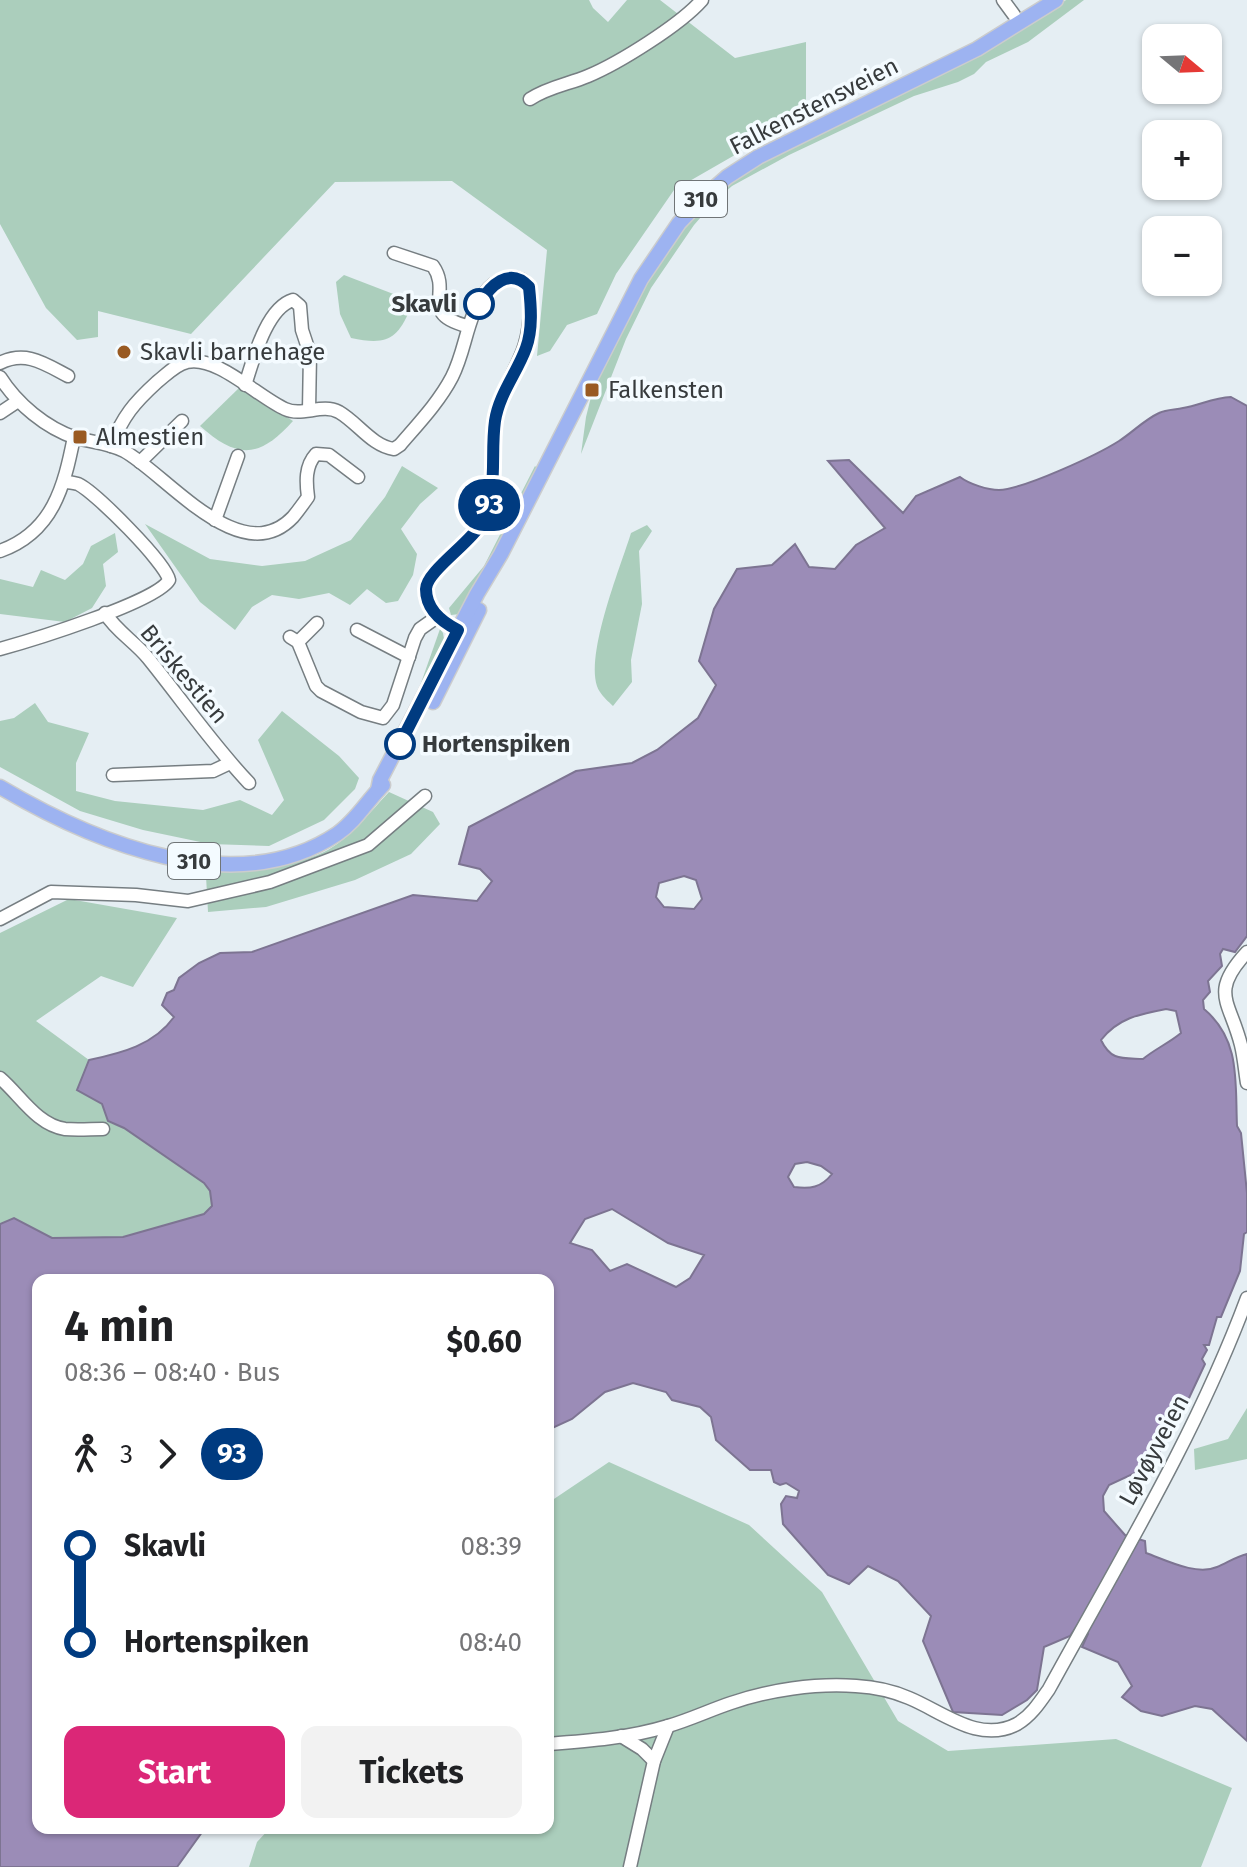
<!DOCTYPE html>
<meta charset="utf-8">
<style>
body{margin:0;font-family:"Fira Sans",sans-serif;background:#f2f2f2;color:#202124;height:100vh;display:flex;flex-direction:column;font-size:30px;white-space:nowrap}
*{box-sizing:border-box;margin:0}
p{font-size:26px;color:#757577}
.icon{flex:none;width:44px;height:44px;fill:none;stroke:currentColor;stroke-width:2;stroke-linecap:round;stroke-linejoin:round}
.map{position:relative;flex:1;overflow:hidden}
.panel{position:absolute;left:32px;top:1274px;width:522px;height:560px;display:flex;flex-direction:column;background:#fff;border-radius:16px;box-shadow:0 2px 6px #0004}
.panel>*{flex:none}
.badge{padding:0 16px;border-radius:26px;font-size:28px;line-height:52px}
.needle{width:52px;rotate:109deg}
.buttons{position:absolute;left:1142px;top:24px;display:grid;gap:16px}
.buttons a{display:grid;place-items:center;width:80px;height:80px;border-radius:16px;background:#fff;box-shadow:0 2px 6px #0004;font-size:40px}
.map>.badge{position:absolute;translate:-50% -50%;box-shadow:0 0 0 4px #fff}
.legs{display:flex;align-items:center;gap:12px;height:88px;padding:0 32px;font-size:26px}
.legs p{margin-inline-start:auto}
.overview{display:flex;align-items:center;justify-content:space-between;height:136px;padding:0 32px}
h1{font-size:44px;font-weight:700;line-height:60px}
.primary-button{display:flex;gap:16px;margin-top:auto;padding:16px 32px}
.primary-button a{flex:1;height:92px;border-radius:16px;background:#db2777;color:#fff;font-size:32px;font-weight:700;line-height:92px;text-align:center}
.primary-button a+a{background:#f2f2f2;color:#202124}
ul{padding:0 32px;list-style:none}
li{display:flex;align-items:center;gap:28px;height:96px;font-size:30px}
li i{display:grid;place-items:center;width:12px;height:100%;margin:0 10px;background:currentColor}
li i::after{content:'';width:20px;height:20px;margin:-10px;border:6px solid;border-radius:50%;background:#fff}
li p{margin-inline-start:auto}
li:first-child i{background:linear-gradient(#0000 50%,currentColor 0)}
li:last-child i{background:linear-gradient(currentColor 50%,#0000 0)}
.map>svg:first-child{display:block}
.green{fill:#abcebc}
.water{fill:#9b8cb7;stroke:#7d7492;stroke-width:2;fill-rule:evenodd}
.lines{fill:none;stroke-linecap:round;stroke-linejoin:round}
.minor-casing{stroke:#767e82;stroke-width:15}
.major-casing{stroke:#cbcccd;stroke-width:17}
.minor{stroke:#fff;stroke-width:12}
.major{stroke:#9db3f1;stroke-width:14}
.line-1-casing{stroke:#fff;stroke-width:18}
.line-1{stroke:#003b80;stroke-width:12}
.stop-1-dot{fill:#fff;stroke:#003b80;stroke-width:4}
.poi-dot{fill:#995a22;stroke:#f4fbff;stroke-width:3}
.labels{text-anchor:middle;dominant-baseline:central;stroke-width:7;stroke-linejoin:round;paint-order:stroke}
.shield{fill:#f4fbff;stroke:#707577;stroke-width:2}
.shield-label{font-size:22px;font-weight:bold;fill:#373b3d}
.street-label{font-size:24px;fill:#373b3d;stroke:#f4fbff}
.stop-label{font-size:24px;font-weight:bold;fill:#373b3d;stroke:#f4fbff;text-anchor:end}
.poi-label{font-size:24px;fill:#373b3d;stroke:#f4fbff;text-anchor:start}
</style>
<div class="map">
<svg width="1247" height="1867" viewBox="0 0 1247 1867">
<rect width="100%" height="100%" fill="#e5eef3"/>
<g class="green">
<polygon points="0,0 589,0 593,8 608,22 627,0 660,0 735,58 806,42 806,114 674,190 616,274 597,314 567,325 550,351 537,356 547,250 452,181 335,182 191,334 98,311 98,337 77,340 46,308 0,224"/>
<polygon points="1066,0 1084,0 1028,42 986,62 974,74 958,82 914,96 789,155 732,186 716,200 694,225 651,288 626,339 581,454 586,417 595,381 652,265 688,219 738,175 877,103 889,101 933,75 1014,35"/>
<path d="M 344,275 L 396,295 L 410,309 C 397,341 385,345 351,338 L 340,314 L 336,282 Z"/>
<path d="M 240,387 L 293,421 C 259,459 237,459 200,426 Z"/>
<polygon points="402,466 438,488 420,504 401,529 417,554 413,575 398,601 386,603 367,589 350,605 329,593 299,599 272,595 252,607 235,630 200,602 145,524 210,559 262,566 305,561 351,540 385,497"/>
<polygon points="535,466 538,469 469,603 460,614 451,615 449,608 484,566"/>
<path d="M 647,525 L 652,531 L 639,551 L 642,604 L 631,660 L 632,682 L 613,706 C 609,702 603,697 600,692 C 581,663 621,566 631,533 Z"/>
<polygon points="115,533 118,552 103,564 106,586 92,608 65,622 0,614 0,579 33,587 41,570 65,580 83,564 91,546"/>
<polygon points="440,629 443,633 445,645 415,700"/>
<polygon points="35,703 48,722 89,733 76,763 76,791 115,801 203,810 240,800 272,815 284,800 258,740 282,711 339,756 359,778 355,789 324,820 269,846 210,844 143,830 80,811 0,767 0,721 14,718"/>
<path d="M 389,792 L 433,812 L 440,824 L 411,854 L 355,880 L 266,907 L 208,912 L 206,876 L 211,871 C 244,869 294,867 324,852 C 350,839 369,813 389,792 Z"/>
<polygon points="69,899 177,918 133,987 101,976 36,1021 89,1060 77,1090 102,1104 108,1122 124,1128 204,1183 210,1191 212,1206 204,1214 123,1237 52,1238 14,1218 0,1224 0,933"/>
<polygon points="1247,1408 1247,1459 1195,1470 1194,1449 1228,1439"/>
<polygon points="609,1462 749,1525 822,1592 898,1721 948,1751 1116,1739 1232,1788 1201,1867 249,1867 257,1842 270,1828 548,1828 548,1503"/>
</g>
<path class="water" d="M 1231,397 L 1247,406 L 1247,936 L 1235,952 L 1223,949 L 1220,954 L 1222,966 L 1208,981 L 1210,992 L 1203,1000 L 1204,1009 C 1241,1040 1235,1082 1237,1126 L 1241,1133 L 1247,1193 L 1247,1232 L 1244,1234 L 1240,1271 L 1221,1317 L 1217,1317 L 1209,1345 L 1204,1345 L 1207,1350 L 1202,1359 L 1205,1364 L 1174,1430 L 1150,1466 L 1109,1485 L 1103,1496 L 1104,1511 L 1125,1535 L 1145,1541 L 1146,1553 C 1166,1560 1196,1576 1217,1567 C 1227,1563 1235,1557 1247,1554 L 1247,1741 L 1212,1709 L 1195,1706 L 1162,1716 L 1141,1711 L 1122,1697 L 1132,1686 L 1118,1662 L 1082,1647 L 1088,1634 L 1079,1623 L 1070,1636 L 1044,1647 L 1037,1690 L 1027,1700 L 1002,1715 L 953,1712 L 923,1641 L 931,1616 L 898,1581 L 868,1566 L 849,1584 L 828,1575 L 783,1524 L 781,1504 L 786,1496 L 797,1498 L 799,1491 L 786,1483 L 780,1485 L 774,1482 L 771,1470 L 750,1470 L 716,1440 L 711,1417 L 700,1407 L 672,1400 L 666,1392 L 633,1383 L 605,1392 L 572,1419 L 548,1430 L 548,1280 L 38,1280 L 38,1828 L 205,1828 L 177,1867 L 0,1867 L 0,1224 L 14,1218 L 52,1238 L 123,1237 L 204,1214 L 212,1206 L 210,1191 L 204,1183 L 124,1128 L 108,1121 L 102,1104 L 77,1090 L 89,1060 C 122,1053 154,1045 174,1017 L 162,1005 L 167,993 L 174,990 L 179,978 L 199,963 L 220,953 L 252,952 L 413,895 L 477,901 L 492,881 L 480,869 L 459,864 L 469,827 L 576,771 L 632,763 L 657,750 L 698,718 L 716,685 L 699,661 L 714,609 L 737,569 L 772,565 L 795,544 L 809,567 L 835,569 L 856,545 L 885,528 L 828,461 L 849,460 L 903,513 L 916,496 L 960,477 C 969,484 988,490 999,490 C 1024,489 1097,455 1119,441 C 1133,432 1144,420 1159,413 C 1167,409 1175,410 1183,408 C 1200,405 1213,398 1231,397 ZM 684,876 L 696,880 L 702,899 L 694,909 L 664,907 L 656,897 L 659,883 ZM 1166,1009 L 1176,1011 L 1181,1033 C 1169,1043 1155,1049 1143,1059 C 1122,1058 1111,1061 1101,1040 C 1118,1018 1140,1014 1166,1009 ZM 807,1162 L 821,1166 L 832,1174 C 821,1188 810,1189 794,1187 L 788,1177 L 795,1164 ZM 612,1209 L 668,1243 L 704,1255 L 690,1278 L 676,1287 L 627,1264 L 610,1271 L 592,1250 L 570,1243 L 585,1219 Z"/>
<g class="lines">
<defs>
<g id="minor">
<polyline points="1003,0 1014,15"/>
<path d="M 530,99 C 548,87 569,84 588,76 C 619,63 680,25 702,0"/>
<path d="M 394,253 L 433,266 C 452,293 419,314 467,326"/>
<path d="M 0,363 C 26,350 45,364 68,376"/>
<path d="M 0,377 C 17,404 46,428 76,438 C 92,442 109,443 124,451 C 165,473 241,572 293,517 C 298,511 303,504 308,497 C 306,482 305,466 316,454 L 329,455 L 358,477"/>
<path d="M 245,385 C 253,361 266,308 293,300 L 300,306 L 302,330 L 310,354 L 309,410"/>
<polyline points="0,413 18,401"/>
<path d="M 111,446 C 123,416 134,403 157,382 C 166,375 176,364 187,362 C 217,355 258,397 285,409 C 302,417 322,403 339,412 C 358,423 372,446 394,449 L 400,445 C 418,424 439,402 452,377 C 467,348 466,314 489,288 C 498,279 519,272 527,285 C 531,291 530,301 530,309 C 529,356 512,366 499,406 C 485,447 503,492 477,530 C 466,547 426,570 426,589 C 427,613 446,623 464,633"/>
<polyline points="140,462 182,421"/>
<polyline points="215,520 238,456"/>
<path d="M 0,551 C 53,532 64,487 74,437"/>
<path d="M 105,613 C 116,631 135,642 148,658 C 182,700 212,744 249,783"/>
<polyline points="357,630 409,657"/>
<polyline points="290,637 298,642 316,686 321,691 361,712 383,718 393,705 415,638 420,629 437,617"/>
<polyline points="298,642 317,623"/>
<path d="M 0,649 C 29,641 157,602 169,580 C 166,563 95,492 78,484 C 74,483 69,482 65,482"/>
<polyline points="113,775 213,771 230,763"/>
<polyline points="0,919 51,892 136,895 188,901 270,882 368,845 425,796"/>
<path d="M 1247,952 C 1209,993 1230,1001 1241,1045 C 1244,1057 1245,1071 1247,1083"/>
<path d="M 0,1078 C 20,1095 37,1125 65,1129 C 77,1130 91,1129 103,1129"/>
<polyline points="621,1736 642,1749 654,1761"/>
<path d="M 548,1744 C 588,1741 629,1738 668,1726 C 689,1720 710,1710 731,1703 C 769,1690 815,1683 856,1686 C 874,1687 893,1691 909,1698 C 943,1712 979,1744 1017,1724 C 1031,1716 1040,1702 1049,1689 C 1119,1561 1196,1435 1247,1298"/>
<polyline points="630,1867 654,1761 668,1726"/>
</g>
<g id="major">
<polyline points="433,702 479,610"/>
<path d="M 0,787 C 93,842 235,902 337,834 C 356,821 367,801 383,785"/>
<polyline points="378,790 380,780 477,594 501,554 641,279 679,223 703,198 727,177 758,157 977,49 1056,0"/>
</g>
</defs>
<use href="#minor" class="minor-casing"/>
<use href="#major" class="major-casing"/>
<use href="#minor" class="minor"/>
<use href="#major" class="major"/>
</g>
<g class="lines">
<defs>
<path id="line-1" d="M 400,744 L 458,630 C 442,622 426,609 426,589 C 426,572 470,543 481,524 C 499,492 490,456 495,421 C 499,394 517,373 526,348 C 533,329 531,306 529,287 C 509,266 490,286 479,304"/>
</defs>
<use href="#line-1" class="line-1-casing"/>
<use href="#line-1" class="line-1"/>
</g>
<g class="stop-1-dot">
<circle cx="479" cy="304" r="14"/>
<circle cx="400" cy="744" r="14"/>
</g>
<g class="poi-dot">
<circle cx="124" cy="352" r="8"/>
<rect x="584" y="382" width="16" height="16" rx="4"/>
<rect x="72" y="429" width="16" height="16" rx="4"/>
</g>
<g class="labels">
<g class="shield">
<rect x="675" y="181" width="52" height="36" rx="6"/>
<rect x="168" y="843" width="52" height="36" rx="6"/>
</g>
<g class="shield-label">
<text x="701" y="199">310</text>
<text x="194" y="861">310</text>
</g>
<g class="street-label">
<text transform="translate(814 106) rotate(-27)">Falkenstensveien</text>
<text transform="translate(184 674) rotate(50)">Briskestien</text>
<text transform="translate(1154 1450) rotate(-62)">Løvøyveien</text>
</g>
<g class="stop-label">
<text x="457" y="304">Skavli</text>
<text x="422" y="744" text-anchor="start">Hortenspiken</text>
</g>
<g class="poi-label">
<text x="140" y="352">Skavli barnehage</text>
<text x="608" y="390">Falkensten</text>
<text x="96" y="437">Almestien</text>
</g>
</g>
</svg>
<div class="buttons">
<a><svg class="needle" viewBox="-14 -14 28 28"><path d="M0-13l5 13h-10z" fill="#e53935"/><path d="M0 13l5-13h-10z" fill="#757577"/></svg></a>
<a>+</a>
<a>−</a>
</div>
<b class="badge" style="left:489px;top:505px;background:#003b80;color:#fff">93</b>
<section class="panel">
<div class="overview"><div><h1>4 min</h1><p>08:36 – 08:40 · Bus</p></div><b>$0.60</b></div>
<div class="legs"><svg class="icon" aria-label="walk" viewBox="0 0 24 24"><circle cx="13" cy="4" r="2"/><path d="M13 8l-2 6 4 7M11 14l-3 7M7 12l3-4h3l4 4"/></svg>3<svg class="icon" aria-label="forward" viewBox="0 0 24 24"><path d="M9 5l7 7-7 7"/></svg><b class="badge" style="background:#003b80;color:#fff">93</b></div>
<ul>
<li><i style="color:#003b80"></i><b>Skavli</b><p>08:39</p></li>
<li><i style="color:#003b80"></i><b>Hortenspiken</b><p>08:40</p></li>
</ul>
<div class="primary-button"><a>Start</a><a>Tickets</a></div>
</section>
</div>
